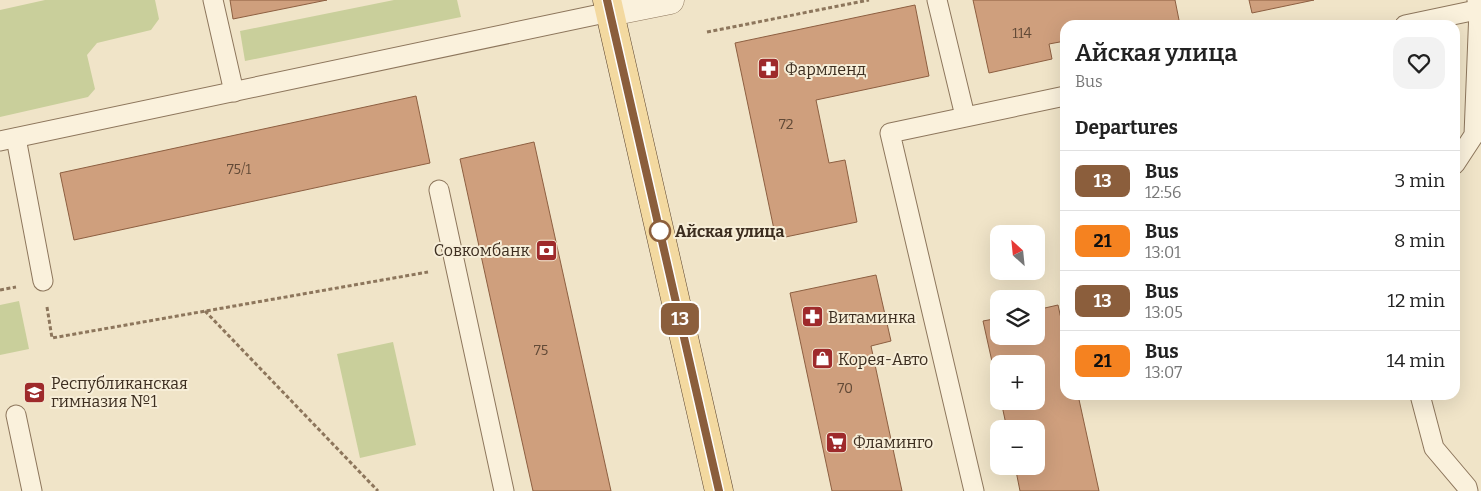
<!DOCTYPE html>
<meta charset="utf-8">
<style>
body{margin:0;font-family:Bitter,serif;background:#f2f2f2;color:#222;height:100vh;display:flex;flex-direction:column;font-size:19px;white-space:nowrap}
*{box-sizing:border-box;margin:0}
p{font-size:16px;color:#767676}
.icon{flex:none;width:28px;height:28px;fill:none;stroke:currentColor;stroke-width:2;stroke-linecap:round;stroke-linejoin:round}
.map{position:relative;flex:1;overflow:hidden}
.side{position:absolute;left:1060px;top:20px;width:400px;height:380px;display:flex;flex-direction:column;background:#fff;border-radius:15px;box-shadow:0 5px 20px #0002}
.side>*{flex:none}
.badge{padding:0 10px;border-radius:8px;font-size:18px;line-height:32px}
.needle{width:32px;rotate:333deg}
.fabs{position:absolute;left:990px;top:225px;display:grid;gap:10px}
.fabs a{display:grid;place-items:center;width:55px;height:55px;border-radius:10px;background:#fff;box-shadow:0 5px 20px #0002;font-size:25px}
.map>.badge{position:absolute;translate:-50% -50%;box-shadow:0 0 0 2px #fff}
h2{padding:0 15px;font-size:19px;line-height:45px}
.round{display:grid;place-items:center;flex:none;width:52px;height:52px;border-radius:15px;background:#f2f2f2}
.summary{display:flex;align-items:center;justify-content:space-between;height:85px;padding:0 15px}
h1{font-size:24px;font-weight:600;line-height:38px}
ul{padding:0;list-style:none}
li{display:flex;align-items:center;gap:15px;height:60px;padding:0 15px;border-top:1px solid #e0e0e0}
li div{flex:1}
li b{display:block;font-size:19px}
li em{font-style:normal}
li .badge{min-width:55px;font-weight:700;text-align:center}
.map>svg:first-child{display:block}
.green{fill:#c9cf9b}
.building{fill:#cf9f7d;stroke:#8d5f41}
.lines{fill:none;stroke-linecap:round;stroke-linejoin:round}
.service-casing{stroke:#8d765c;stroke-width:21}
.minor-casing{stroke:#8d765c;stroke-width:29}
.primary-casing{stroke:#5b4430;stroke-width:29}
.path{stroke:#8d765c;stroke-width:3;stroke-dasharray:4 2.5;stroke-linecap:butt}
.service{stroke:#faf1dc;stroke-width:19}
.minor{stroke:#faf1dc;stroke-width:28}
.primary{stroke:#f3d9a0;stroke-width:28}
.line-casing{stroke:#fff;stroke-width:11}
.line{stroke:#8b5e3c;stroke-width:8}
.stop-dot{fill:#fff;stroke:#8b5e3c;stroke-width:2.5}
.labels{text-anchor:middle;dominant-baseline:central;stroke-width:4;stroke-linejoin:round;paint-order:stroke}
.number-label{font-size:14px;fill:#624a37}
.poi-label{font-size:16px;fill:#3d2e20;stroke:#f7eed8;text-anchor:start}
.stop-label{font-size:16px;font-weight:bold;fill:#3d2e20;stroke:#f7eed8;text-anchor:start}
</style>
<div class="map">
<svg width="1481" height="491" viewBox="0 0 1481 491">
<rect width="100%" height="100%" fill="#f0e4c8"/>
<g class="green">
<polygon points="45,0 155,0 159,19 151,30 97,43 87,55 95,89 88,97 0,117 0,10"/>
<polygon points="394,0 457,0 461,17 245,61 240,31"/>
<polygon points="19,301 29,349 0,355 0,305"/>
<polygon points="393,342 416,445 360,458 337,354"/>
</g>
<g class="building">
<polygon points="230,0 327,0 233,19"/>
<polygon points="973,0 1175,0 1180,25 1065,25 1065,41 1049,44 1052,59 989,73"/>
<polygon points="1249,0 1314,0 1252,13"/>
<polygon points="915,5 929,76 816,100 829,163 845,160 857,222 776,239 735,43"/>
<polygon points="416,96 430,163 74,240 60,173"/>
<polygon points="534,142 611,491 533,491 494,315 460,159"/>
<polygon points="876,275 891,341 871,346 902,491 832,491 790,293"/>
<polygon points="1058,305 1065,337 1065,395 1078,395 1099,491 1020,491 1015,466 1036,466 1036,429 1007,429 1001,401 1036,401 1036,364 999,364 999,393 983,321 999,318 999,336 1036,336 1036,310"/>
</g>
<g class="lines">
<defs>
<g id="service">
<polyline points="213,0 234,92"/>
<polyline points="937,0 965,116"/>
<polyline points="1405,25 1481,9"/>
<polyline points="16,138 43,281"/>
<polyline points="0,141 610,12"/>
<polyline points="1455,164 1474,135 1479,10 1477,0"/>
<polyline points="439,190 504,491"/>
<polyline points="1420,395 1434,448 1467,487 1468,491"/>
<polyline points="16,415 32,491"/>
<polyline points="974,491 890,133 1065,96"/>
</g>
<polyline id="minor" points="610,12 670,0"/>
<polyline id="primary" points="607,0 719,491"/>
</defs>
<use href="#service" class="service-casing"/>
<use href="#minor" class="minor-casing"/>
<use href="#primary" class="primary-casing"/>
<g class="path">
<polyline points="707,32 869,0"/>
<polyline points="0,290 16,287"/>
<polyline points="47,307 52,338 428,272"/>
<polyline points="205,311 378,491"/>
</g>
<use href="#service" class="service"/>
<use href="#minor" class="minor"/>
<use href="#primary" class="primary"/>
</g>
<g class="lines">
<defs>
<polyline id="line" points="607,0 719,491"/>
</defs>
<use href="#line" class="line-casing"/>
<use href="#line" class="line"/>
</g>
<defs>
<symbol id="pharmacy-square" viewBox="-11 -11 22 22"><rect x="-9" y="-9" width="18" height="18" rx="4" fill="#9e2a2b" stroke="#f7eed8"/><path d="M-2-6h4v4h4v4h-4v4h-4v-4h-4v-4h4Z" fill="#fff"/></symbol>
<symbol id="bank-square" viewBox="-11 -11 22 22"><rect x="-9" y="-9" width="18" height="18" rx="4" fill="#9e2a2b" stroke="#f7eed8"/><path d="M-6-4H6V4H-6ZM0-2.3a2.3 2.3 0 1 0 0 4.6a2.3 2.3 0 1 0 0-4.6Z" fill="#fff"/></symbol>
<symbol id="shop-square" viewBox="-11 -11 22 22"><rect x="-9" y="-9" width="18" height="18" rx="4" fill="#9e2a2b" stroke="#f7eed8"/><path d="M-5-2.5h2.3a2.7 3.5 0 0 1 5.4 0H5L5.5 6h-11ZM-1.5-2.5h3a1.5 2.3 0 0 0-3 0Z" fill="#fff"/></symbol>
<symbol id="school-square" viewBox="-11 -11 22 22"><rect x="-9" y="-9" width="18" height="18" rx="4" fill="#9e2a2b" stroke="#f7eed8"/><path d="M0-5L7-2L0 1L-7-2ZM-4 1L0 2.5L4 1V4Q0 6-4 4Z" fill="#fff"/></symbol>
<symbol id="supermarket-square" viewBox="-11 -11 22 22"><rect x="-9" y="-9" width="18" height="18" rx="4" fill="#9e2a2b" stroke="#f7eed8"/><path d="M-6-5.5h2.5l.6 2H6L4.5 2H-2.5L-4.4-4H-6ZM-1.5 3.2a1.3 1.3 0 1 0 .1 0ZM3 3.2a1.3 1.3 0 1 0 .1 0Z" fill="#fff"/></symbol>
</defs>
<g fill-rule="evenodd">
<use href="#pharmacy-square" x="756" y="56" width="25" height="25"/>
<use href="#bank-square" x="534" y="238" width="25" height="25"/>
<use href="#pharmacy-square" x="800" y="304" width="25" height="25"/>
<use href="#shop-square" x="810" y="346" width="25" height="25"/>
<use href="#school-square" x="22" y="380" width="25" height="25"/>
<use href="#supermarket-square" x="824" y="430" width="25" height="25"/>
</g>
<circle class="stop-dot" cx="660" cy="231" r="10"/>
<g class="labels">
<g class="number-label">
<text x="1022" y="33">114</text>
<text x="786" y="124">72</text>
<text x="239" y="169">75/1</text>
<text x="541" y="350">75</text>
<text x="845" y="388">70</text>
</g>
<g class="poi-label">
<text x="785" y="69">Фармленд</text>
<text x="530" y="250" text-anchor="end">Совкомбанк</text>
<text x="828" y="317">Витаминка</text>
<text x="838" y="359">Корея-Авто</text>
<text x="51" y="383">Республиканская<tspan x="51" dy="18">гимназия №1</tspan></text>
<text x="853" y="442">Фламинго</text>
</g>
<g class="stop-label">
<text x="675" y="231">Айская улица</text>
</g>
</g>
</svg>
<div class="fabs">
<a><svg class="needle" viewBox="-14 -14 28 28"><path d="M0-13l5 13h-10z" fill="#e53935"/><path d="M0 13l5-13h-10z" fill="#767676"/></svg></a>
<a><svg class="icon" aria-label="layers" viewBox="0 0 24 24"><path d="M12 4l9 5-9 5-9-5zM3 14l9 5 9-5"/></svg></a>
<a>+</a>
<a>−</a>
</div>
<b class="badge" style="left:680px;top:319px;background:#8b5e3c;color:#fff">13</b>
<section class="side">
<div class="summary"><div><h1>Айская улица</h1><p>Bus</p></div><a class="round"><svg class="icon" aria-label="heart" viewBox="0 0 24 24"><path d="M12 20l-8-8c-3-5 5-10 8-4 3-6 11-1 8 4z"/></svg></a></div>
<h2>Departures</h2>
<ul>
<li><span class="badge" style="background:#8b5e3c;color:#fff">13</span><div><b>Bus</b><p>12:56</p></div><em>3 min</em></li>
<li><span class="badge" style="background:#f58220;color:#111">21</span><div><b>Bus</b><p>13:01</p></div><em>8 min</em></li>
<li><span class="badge" style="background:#8b5e3c;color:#fff">13</span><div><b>Bus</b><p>13:05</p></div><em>12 min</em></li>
<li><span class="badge" style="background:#f58220;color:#111">21</span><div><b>Bus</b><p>13:07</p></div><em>14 min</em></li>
</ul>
</section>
</div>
